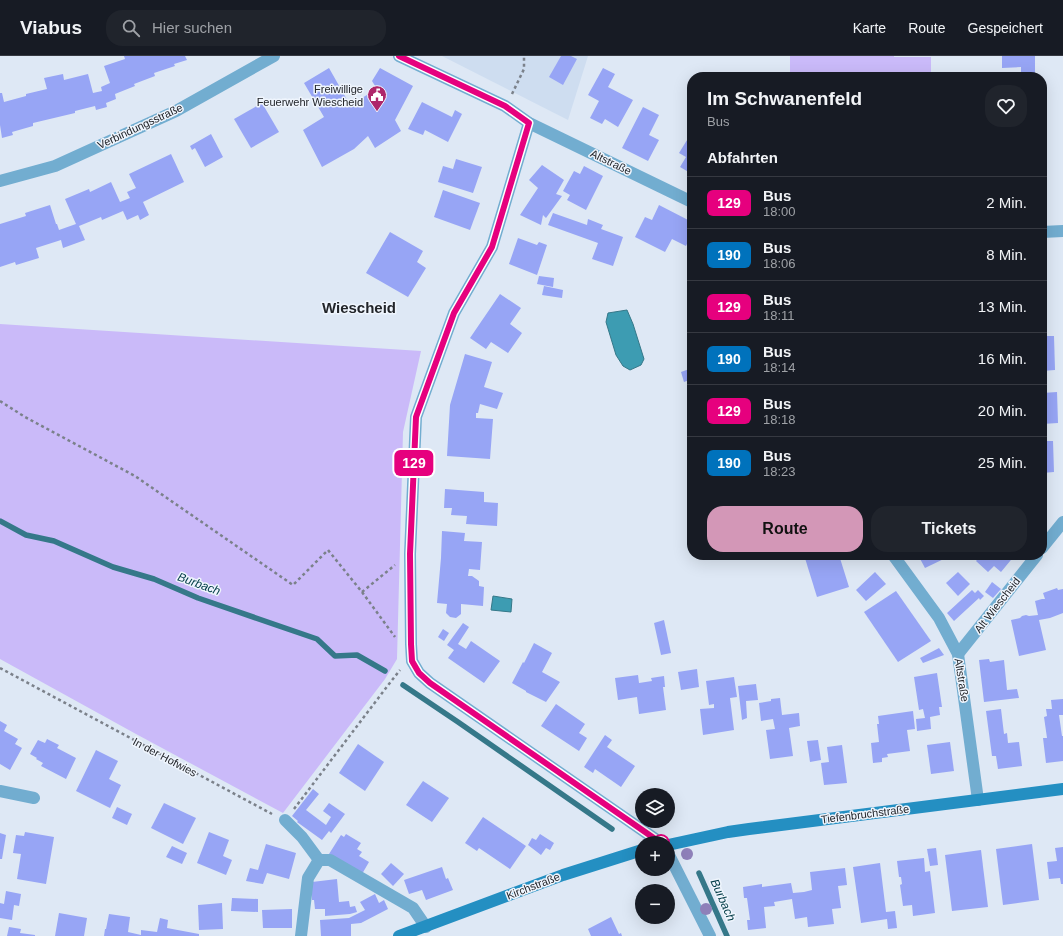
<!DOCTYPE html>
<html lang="de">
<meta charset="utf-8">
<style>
body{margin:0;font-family:Arial,sans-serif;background:#20242c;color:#f1f3f6;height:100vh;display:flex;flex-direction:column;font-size:15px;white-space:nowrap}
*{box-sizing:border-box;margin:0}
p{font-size:13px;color:#9ea1a6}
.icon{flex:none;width:22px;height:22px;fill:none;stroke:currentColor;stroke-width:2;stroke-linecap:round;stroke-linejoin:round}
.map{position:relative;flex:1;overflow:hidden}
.panel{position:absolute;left:687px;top:16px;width:360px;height:488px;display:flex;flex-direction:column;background:#171b24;border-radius:16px;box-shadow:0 4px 16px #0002}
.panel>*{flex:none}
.badge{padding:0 8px;border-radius:6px;font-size:14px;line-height:26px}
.tools{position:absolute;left:635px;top:732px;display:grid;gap:8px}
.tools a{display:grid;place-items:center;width:40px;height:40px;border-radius:50%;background:#171b24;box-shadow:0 4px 16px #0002;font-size:20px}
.map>.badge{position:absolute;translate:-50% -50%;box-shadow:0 0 0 2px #fff}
h2{padding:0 20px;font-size:15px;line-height:36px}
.round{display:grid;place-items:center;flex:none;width:42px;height:42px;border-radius:16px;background:#20242c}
.head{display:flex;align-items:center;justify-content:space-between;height:68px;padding:0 20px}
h1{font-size:19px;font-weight:600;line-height:30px}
.cta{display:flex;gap:8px;margin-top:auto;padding:8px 20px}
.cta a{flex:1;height:46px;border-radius:16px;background:#d397b7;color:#111;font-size:16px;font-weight:600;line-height:46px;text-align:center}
.cta a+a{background:#20242c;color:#f1f3f6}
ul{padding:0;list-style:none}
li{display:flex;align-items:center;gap:12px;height:52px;padding:0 20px;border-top:1px solid #363941}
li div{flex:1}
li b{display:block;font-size:15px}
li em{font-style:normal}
li .badge{min-width:44px;font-weight:700;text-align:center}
header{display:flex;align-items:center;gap:24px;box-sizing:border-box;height:56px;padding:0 20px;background:#171b24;border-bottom:1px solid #363941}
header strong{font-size:19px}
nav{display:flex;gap:22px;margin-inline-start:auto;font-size:14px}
.search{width:280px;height:36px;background:#20242c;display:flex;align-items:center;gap:10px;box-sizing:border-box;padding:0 14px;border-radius:16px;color:#9ea1a6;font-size:15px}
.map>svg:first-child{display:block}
.built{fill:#ceddf0}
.green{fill:#cabaf9}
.water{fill:#3d9cb2;stroke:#357889}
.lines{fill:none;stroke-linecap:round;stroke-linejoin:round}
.stream{stroke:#357889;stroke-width:5.5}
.building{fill:#97a5f5}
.path{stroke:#7b818a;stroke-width:2.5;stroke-dasharray:3 3;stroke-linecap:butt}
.street{stroke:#72add0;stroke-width:12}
.secondary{stroke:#248fc2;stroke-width:12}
.tree{fill:#8e80b9}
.line-casing{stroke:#fff;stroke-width:9}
.line{stroke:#e6007e;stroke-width:6}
.stop-dot{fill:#fff;stroke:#e6007e;stroke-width:2}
.labels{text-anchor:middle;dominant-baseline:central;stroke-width:3;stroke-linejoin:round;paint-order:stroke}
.poi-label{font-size:11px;fill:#22252a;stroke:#eff5fd;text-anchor:end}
.street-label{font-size:11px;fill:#22252a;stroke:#eff5fd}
.water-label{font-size:12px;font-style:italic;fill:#003b46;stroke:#eff5fd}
.district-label{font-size:15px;font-weight:bold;fill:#22252a;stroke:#eff5fd}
</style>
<header>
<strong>Viabus</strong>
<div class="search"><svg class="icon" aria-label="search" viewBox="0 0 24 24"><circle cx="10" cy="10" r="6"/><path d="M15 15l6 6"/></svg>Hier suchen</div>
<nav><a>Karte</a><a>Route</a><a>Gespeichert</a></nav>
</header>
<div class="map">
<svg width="1063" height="880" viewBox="0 0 1063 880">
<rect width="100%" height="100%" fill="#dee8f5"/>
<polygon class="built" points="442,0 588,0 568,64"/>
<g class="green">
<polygon points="790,0 894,0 894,1 931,1 931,21 790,21"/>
<polygon points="0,268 421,295 403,376 397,603 385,623 283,757 136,678 0,603"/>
</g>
<g class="water">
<polygon points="627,254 633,268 644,303 641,309 630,314 623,310 616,299 606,266 608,257"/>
<polygon points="493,540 512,543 511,556 491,554"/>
</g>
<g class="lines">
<g class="stream">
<polyline points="0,465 26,479 54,485 113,511 154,523 198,542 317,583 335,600 357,599 385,615"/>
<polyline points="403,629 458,666 612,773"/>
<polyline points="699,817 727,880"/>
</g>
</g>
<g class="building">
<polygon points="124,0 185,0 187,4 174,8 175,10 154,17 155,20 134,28 135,30 115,38 116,43 106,47 107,51 96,54 95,50 75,55 75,57 33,67 33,70 12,76 13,79 2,82 0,69 0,37 2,37 4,46 26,40 26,38 47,33 44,22 63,18 64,24 88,18 93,37 102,35 101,31 110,27 104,10 125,3"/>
<polygon points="561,0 571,0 577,3 563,29 549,21"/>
<polygon points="1002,0 1035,0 1035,21 1021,21 1021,11 1002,12"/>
<polygon points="329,12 350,49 377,33 372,25 380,12 413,30 395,64 401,75 375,92 368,80 354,93 322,111 303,74 324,61 304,27"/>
<polygon points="603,12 615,18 608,31 633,44 618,71 605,63 602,68 590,62 599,45 588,39"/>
<polygon points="422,46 452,61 455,54 462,58 448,86 425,74 423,79 408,73"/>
<polygon points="262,47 279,76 251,92 234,63"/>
<polygon points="643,51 659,59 649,79 659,84 648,105 622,92"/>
<polygon points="692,76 692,118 680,111 686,101 679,97"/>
<polygon points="211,78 223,101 205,111 195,92 192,94 190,90"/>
<polygon points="171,98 184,126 143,146 149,159 140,164 138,159 127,164 123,155 102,164 101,161 79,170 85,184 63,192 61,184 36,192 39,202 16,209 15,206 0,211 0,168 26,160 25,157 50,149 56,168 57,168 59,174 76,168 65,143 89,133 90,136 111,126 120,146 130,142 127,136 136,132 129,118"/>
<polygon points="456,103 482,111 473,137 438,126 443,110 453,113"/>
<polygon points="542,109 564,124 556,138 562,140 546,162 543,159 541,169 520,159 538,132 529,124"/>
<polygon points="584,110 603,120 586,154 567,144 570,139 563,135 574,115 580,118"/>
<polygon points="443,134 480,147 470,174 434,161"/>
<polygon points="659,149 692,166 692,177 686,190 672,183 665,196 635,181 645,161 652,164"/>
<polygon points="553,157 587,169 588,163 603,169 601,173 623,181 613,210 592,203 598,187 548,169"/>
<polygon points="390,176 423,195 417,206 426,212 408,241 366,217"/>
<polygon points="518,182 537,189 539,186 547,189 537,219 509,208"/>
<polygon points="539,220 554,222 553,231 537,228"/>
<polygon points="544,230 563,234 562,242 542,239"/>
<polygon points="500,238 521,252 510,268 522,277 508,297 491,286 486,293 470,282"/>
<polygon points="1042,280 1054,280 1055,314 1042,315"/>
<polygon points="465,298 492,306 484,331 503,337 497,353 480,348 478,357 476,357 476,362 493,363 490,403 447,400 450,349"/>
<polygon points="692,312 692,323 684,326 681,316"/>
<polygon points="1057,336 1058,367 1042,368 1042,337"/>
<polygon points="1042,385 1053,385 1054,416 1042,417"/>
<polygon points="445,433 484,436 484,446 498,447 497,470 466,468 467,460 451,459 452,452 444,452"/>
<polygon points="442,475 465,477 464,485 482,486 480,514 469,513 468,520 472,520 479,525 479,530 484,531 483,550 461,548 461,558 456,562 450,561 446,557 447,548 437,547 441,502"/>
<polygon points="804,499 839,499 849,531 817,541"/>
<polygon points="918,499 952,499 925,512"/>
<polygon points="981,499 1015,499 1001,516 994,510 988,516 976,505"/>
<polygon points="875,516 886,528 866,545 856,534"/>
<polygon points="958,516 970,528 958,540 946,527"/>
<polygon points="992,526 1001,533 993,542 985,536"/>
<polygon points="1057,532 1058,534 1063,533 1063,557 1050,562 1039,564 1046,594 1019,600 1011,564 1020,562 1022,560 1026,559 1029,560 1038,559 1035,545 1042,543 1045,543 1043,537"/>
<polygon points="972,534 975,537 978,534 984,540 980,544 979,542 954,565 947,557"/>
<polygon points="896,535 931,585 898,606 864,556"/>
<polygon points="664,564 671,597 661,599 654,567"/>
<polygon points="463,567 469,571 458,588 466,593 471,585 500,605 484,627 448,602 454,594 447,589"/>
<polygon points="443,573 449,577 444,585 438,581"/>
<polygon points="534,587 552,597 542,616 560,626 546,646 526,636 526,635 512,627 523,606 524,607"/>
<polygon points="939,592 944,599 923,607 920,602"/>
<polygon points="989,603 990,606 1004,604 1007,634 1017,633 1019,642 984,646 979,604"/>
<polygon points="697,613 699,631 681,634 678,616"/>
<polygon points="937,617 942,651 939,651 940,659 930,661 931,673 917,675 916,663 925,662 923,653 919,654 914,621"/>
<polygon points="638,619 639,627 652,625 651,622 664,620 665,631 663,631 666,654 639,658 637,641 618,644 615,622"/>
<polygon points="734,621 737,641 730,642 734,674 703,679 700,653 714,652 714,648 709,649 706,625"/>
<polygon points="756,628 758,644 746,645 747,662 742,664 738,630"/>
<polygon points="780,642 782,659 799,657 800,670 789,672 793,700 770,703 766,674 775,673 773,663 761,665 759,647 771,645 771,643"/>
<polygon points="1063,643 1063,659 1059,659 1062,680 1063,680 1063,705 1046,707 1043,682 1047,682 1044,661 1047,660 1046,653 1052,653 1051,644"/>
<polygon points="556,648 585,668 579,677 587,682 579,695 541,670"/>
<polygon points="1001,653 1004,678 1007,677 1008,687 1019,686 1022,710 998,713 996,700 992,700 986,655"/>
<polygon points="913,655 915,673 907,674 910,695 887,698 888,701 882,702 882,706 873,707 871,687 879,686 877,668 879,668 878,660"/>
<polygon points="0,665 7,669 4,675 18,683 15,688 22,692 10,714 0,708"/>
<polygon points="605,679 612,684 607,691 635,710 621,731 595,713 593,717 584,711"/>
<polygon points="47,683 59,689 57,692 76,702 66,723 41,710 43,707 36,703 37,702 30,698 38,684 45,687"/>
<polygon points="818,684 821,704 810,706 807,685"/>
<polygon points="950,686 954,715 931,718 927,689"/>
<polygon points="358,688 384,706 365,735 339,717"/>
<polygon points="842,689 847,727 824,729 821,707 829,706 827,691"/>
<polygon points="96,694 118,705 109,723 121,729 110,752 76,735"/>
<polygon points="423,725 449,742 432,766 406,749"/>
<polygon points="313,733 319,738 306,754 326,769 331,761 323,755 329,747 345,758 331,777 329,775 322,784 297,766 298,765 292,760"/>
<polygon points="164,747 196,762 183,788 151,772"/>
<polygon points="117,751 132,758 127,769 112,762"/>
<polygon points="483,761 526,790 510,813 479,792 477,795 465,787"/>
<polygon points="25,776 54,781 46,828 17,823 21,798 13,797 16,779 24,780"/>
<polygon points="209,776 229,784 223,800 232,804 226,819 197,807"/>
<polygon points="0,777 6,779 2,803 0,803"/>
<polygon points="346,778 361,787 357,793 362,796 359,800 369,806 362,818 329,798 341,779 344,781"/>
<polygon points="540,778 554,787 550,794 546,792 541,799 528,789 532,782 536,784"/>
<polygon points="266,788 296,797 289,823 267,817 263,828 246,825 250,812 258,814"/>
<polygon points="1032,788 1039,844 1003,849 996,793"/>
<polygon points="172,790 187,797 182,808 166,801"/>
<polygon points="1063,791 1063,828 1061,828 1060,822 1049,823 1047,806 1057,805 1055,792"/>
<polygon points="936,792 938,809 930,810 927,793"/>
<polygon points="981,794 988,851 952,855 945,799"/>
<polygon points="924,802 925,816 930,815 935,857 913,860 912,849 903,850 900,829 902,828 901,821 899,821 897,805"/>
<polygon points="391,807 404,818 393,830 381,818"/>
<polygon points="880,807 886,856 895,855 897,872 888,873 887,863 861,867 853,811"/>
<polygon points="442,811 446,823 448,822 453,834 426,844 422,834 409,838 404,824"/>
<polygon points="845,812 847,829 838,830 841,852 832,853 834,868 808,871 807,861 795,863 792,843 774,846 775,850 764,851 766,872 748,874 747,864 750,864 747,842 744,842 743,831 762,828 762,831 791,827 793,837 804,836 812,834 810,816"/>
<polygon points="337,823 339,846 349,845 350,851 355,850 357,856 350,858 325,860 325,853 315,853 314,844 312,844 312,826"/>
<polygon points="6,835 21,838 19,850 14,849 12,864 0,862 0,847 4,848"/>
<polygon points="375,838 379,847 384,844 388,853 361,867 351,868 351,880 321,880 320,864 349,862 365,854 360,846"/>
<polygon points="232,842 258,843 258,856 231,855"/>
<polygon points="222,847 223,873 199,874 198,849"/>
<polygon points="292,853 292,872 263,872 262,854"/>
<polygon points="59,857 87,862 84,880 55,880"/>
<polygon points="109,858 130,861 128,876 141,879 141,874 157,876 160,862 168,864 167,872 199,878 199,880 104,880 105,873 106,873"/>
<polygon points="611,861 619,878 621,877 622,880 591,880 588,873"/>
<polygon points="9,871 21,873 20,877 35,879 35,880 7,880"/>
</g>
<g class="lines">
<g class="path">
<polyline points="512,38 524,13 524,0"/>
<polyline points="0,345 25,361 135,420 293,529 328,494 362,536 395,581"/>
<polyline points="362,536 395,509"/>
<polyline points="0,612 272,758"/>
<polyline points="294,753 389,628 400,614"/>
</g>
<g class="street">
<polyline points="399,0 505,50 529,67 692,146"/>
<polyline points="529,67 492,191 454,257 416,361 410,498 411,588 412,605 419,617 430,627 661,787"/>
<polyline points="0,125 55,110 176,55 274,0"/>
<polyline points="1042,176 1063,175"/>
<polyline points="1042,492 1063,466"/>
<polyline points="893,499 939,562 958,598 978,744"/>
<polyline points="958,598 1037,499"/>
<polyline points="0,735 34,742"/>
<polyline points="285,764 302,781 319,804"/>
<polyline points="668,797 710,880"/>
<polyline points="319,804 330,804 413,852 426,871"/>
<polyline points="301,880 308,822 319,804"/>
</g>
<g class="secondary">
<polyline points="668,789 728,776 749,773 1063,733"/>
<polyline points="399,880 563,819 642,794"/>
</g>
</g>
<g class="tree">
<circle cx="687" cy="798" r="6"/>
<circle cx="706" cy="853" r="6"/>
</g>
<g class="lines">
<defs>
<polyline id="line" points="399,0 505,50 529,67 492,191 454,257 416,361 410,498 411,588 412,605 419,617 430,627 661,787"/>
</defs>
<use href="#line" class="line-casing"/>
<use href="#line" class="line"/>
</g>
<defs>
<symbol id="civic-pin" viewBox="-11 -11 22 30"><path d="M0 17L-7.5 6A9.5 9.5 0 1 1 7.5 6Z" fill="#ae266a" stroke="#eff5fd"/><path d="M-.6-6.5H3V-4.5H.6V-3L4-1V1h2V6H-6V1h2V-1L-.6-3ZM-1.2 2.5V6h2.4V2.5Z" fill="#fff"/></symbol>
</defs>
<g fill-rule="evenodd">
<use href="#civic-pin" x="366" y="28" width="22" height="30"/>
</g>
<circle class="stop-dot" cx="661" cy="787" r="8"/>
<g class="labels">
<g class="poi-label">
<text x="363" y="33">Freiwillige<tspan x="363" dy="13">Feuerwehr Wiescheid</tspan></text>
</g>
<g class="street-label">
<text transform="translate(140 70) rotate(-25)">Verbindungsstraße</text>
<text transform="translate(611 106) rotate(26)">Altstraße</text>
<text transform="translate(997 549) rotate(-52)">Alt Wiescheid</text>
<text transform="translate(962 624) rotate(81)">Altstraße</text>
<text transform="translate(165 701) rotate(28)">In der Hofwies</text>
<text transform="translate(865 758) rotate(-7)">Tiefenbruchstraße</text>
<text transform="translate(533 830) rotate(-21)">Kirchstraße</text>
</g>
<g class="water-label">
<text transform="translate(199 528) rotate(20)">Burbach</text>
<text transform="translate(723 844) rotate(66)">Burbach</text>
</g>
<g class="district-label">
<text x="359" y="251">Wiescheid</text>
</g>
</g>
</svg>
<div class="tools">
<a><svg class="icon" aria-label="layers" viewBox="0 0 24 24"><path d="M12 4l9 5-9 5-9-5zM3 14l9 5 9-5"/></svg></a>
<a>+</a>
<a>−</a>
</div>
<b class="badge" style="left:414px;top:407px;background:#e6007e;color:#fff">129</b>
<section class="panel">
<div class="head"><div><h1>Im Schwanenfeld</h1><p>Bus</p></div><a class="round"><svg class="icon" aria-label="heart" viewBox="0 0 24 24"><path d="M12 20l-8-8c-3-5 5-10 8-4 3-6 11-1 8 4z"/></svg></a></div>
<h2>Abfahrten</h2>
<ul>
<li><span class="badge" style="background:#e6007e;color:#fff">129</span><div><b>Bus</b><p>18:00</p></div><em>2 Min.</em></li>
<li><span class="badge" style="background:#0072bc;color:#fff">190</span><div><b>Bus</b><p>18:06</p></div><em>8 Min.</em></li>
<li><span class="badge" style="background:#e6007e;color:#fff">129</span><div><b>Bus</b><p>18:11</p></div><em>13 Min.</em></li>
<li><span class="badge" style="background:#0072bc;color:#fff">190</span><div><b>Bus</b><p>18:14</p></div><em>16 Min.</em></li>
<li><span class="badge" style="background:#e6007e;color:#fff">129</span><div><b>Bus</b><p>18:18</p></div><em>20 Min.</em></li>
<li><span class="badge" style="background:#0072bc;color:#fff">190</span><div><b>Bus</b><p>18:23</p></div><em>25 Min.</em></li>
</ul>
<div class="cta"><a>Route</a><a>Tickets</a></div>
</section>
</div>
